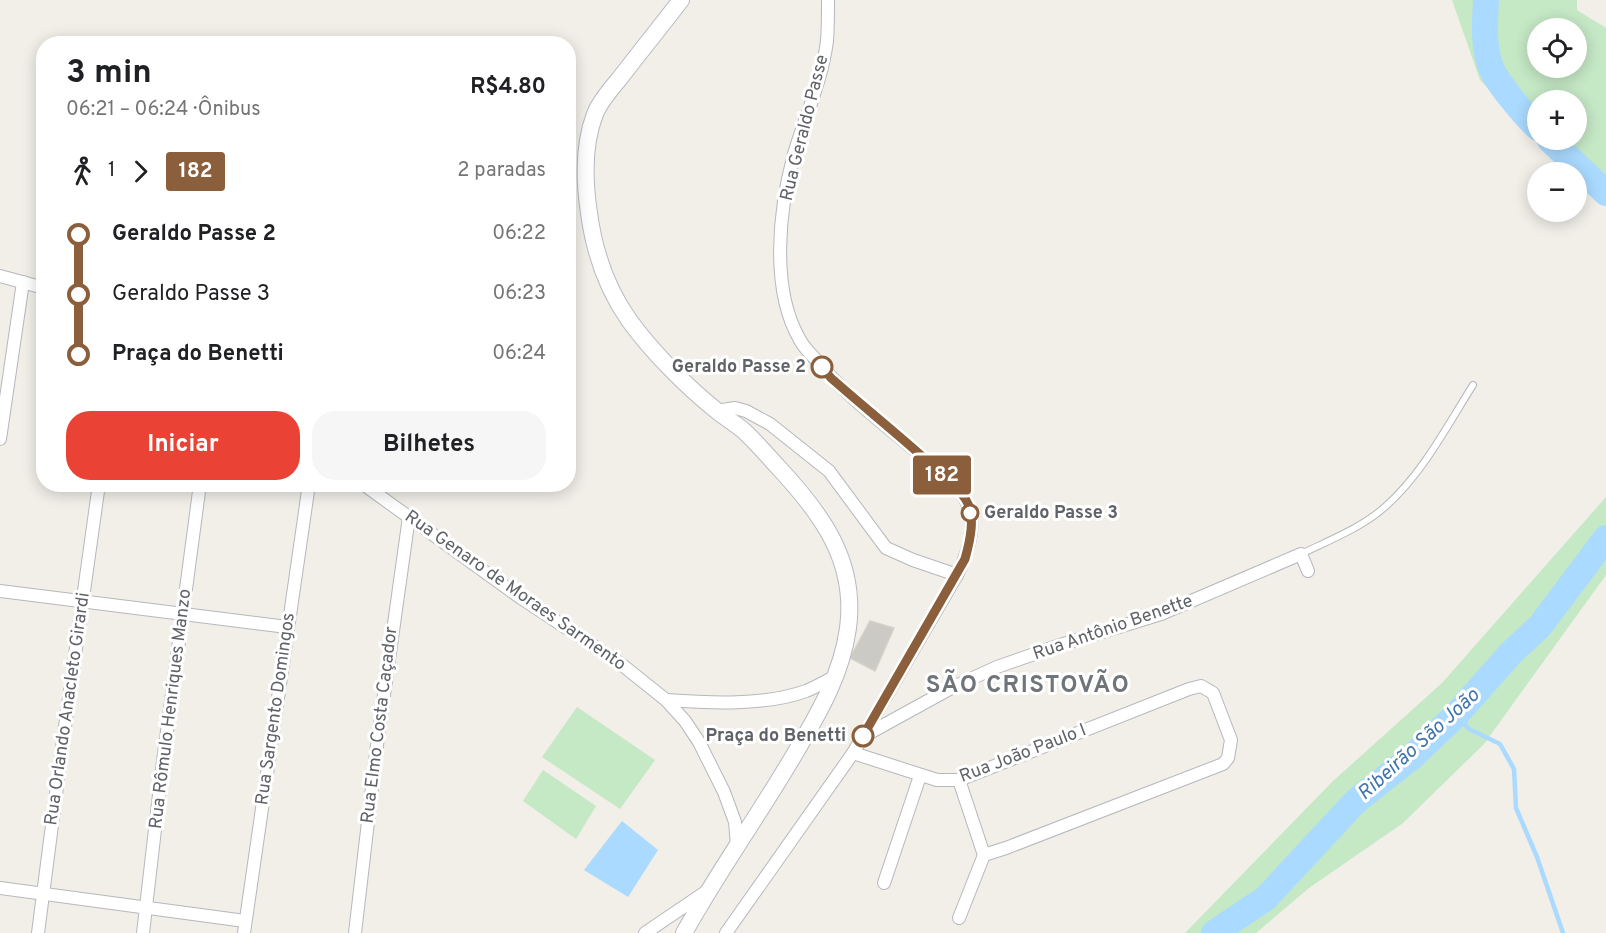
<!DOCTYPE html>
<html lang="pt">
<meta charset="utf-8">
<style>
body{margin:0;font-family:Overpass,sans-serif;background:#f6f6f6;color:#202124;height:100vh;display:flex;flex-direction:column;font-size:22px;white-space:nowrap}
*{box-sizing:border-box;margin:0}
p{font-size:20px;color:#757577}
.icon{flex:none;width:33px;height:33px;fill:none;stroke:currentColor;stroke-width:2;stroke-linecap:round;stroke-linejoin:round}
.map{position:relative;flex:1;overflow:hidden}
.details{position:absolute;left:36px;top:36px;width:540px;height:456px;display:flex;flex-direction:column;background:#fff;border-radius:24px;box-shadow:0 3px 15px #0003}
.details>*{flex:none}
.badge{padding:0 12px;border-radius:4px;font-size:21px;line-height:39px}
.tools{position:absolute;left:1527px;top:18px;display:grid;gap:12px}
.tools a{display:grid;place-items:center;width:60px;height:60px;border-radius:50%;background:#fff;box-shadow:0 3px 15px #0003;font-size:30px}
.map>.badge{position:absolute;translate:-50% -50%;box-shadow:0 0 0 3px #fff}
.legs{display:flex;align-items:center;gap:9px;height:66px;padding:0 30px;font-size:20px}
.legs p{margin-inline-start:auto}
.overview{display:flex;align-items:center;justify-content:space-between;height:102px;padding:0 30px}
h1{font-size:33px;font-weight:700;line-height:45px}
.button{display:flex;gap:12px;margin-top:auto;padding:12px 30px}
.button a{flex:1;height:69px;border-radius:24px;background:#ea4335;color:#fff;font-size:24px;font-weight:700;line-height:69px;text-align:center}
.button a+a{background:#f6f6f6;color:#202124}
ul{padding:0 30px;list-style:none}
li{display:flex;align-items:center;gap:21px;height:60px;font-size:22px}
li i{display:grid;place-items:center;width:9px;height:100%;margin:0 8px;background:currentColor}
li i::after{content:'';width:15px;height:15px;margin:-8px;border:4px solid;border-radius:50%;background:#fff}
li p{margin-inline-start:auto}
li:first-child i{background:linear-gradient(#0000 50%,currentColor 0)}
li:last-child i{background:linear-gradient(currentColor 50%,#0000 0)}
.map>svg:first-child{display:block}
.green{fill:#c5e8c5;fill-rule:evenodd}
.water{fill:#aadaff}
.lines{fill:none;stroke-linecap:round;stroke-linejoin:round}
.stream{stroke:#aadaff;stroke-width:4.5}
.river{stroke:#aadaff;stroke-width:26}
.building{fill:#cccac5;stroke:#d6d1c6;stroke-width:1.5}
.lane-casing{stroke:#b5b8bc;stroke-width:8}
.street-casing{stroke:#b5b8bc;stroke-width:14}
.secondary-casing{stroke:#b6babf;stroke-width:18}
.lane{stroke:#fff;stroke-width:6}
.street{stroke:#fff;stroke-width:12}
.secondary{stroke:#fff;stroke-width:16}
.line-1-casing{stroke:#fff;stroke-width:14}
.line-1{stroke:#8b5e3c;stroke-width:9}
.stop-1-dot{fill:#fff;stroke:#8b5e3c;stroke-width:3}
.labels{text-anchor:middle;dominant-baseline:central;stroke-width:6;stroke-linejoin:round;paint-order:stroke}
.street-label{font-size:18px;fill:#5f6368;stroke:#fff}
.stop-label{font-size:18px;font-weight:bold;fill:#5f6368;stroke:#fff;text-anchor:end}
.water-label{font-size:20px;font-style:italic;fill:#4174aa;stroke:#fff}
.district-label{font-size:24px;font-weight:bold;letter-spacing:1.5px;fill:#70757a;stroke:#fff}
</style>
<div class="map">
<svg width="1606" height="933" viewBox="0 0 1606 933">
<rect width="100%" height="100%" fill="#f1efe8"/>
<g class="green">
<path d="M 1452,0 L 1577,0 L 1577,10 L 1606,28 L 1606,194 L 1555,159 L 1480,80 ZM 1576,28 L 1576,68 L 1538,68 L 1538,28 ZM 1576,100 L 1576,140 L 1538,140 L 1538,100 Z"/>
<polygon points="1606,497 1606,575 1484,744 1403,823 1309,888 1256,933 1185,933 1332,782 1442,683"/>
<polygon points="577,707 655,760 620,809 542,757"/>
<polygon points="543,770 596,806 576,839 523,801"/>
</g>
<polygon class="water" points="622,821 658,850 628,897 584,870"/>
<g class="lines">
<polyline class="stream" points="1456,715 1469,729 1500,744 1514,769 1516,808 1537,857 1563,933"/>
<g class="river">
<path d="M 1486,0 C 1485,21 1483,45 1490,65 C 1495,81 1525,116 1538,128"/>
<polyline points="1550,140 1606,193"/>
<polyline points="1214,933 1266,898 1356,801 1412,757 1456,715 1511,653 1540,626 1606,538"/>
</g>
</g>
<polygon class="building" points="870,621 894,628 875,671 850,658"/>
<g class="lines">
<defs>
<path id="lane" d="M 1301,554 C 1330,540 1363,527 1386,506 C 1423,473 1447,426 1473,385"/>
<g id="street">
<polyline points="0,276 44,288"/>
<polyline points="716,411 735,408 746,411 770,424 829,471 886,548 913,560 957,575"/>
<polyline points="0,439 23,282"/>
<polyline points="363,484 521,598 621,664 666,700 685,721 699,742 724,792 735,822 737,846"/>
<polyline points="0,591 287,627"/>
<path d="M 666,700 C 709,703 765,706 806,691 C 816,687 826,681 836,676"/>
<polyline points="864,736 953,687 997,667 1057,646 1161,614 1301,554 1308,571"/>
<polyline points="853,753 937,780 959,780 1189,689 1201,686 1213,693 1231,740 1228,758 1223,764 1006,848 984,855 959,780"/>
<polyline points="884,883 920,776"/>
<polyline points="0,888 245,921"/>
<polyline points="959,918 984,855"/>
<polyline points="38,933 62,748 99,484"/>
<polyline points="143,933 162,769 200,484"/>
<polyline points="244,933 309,484"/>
<polyline points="355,933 377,745 409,517"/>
<polyline points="645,933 707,891"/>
<path d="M 726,933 L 853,753 L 957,575 C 968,553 978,524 966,501 C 960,488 945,478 935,468 C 896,432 851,402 817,361 C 812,355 804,348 800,340 C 770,289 779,209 794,154 C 805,117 822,80 827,41 C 828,28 828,13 828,0"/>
</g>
<path id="secondary" d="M 681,0 C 661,26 640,52 620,78 C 611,89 600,101 595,114 C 583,145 584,180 589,213 C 594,250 607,289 629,320 C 652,352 687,387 717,411 C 726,418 736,424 744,431 C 756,442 767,455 778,467 C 821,513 857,561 848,628 C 842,673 820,711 797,750 C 761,812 719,870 684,933"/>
</defs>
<use href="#lane" class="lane-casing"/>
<use href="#street" class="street-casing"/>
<use href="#secondary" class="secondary-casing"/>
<use href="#lane" class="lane"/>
<use href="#street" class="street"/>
<use href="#secondary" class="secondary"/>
</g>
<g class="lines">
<defs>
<path id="line-1" d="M 822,367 L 831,378 C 865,408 900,436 933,466 C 944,476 958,487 966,500 C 976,516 970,541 965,559 L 863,736"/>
</defs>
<use href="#line-1" class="line-1-casing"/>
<use href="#line-1" class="line-1"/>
</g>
<g class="stop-1-dot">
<circle cx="822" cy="367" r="10"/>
<circle cx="970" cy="513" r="8"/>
<circle cx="863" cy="736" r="10"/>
</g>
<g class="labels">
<g class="street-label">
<text transform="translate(805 128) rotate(-76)">Rua Geraldo Passe</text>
<text transform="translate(515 591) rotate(35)">Rua Genaro de Moraes Sarmento</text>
<text transform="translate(1113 628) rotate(-19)">Rua Antônio Benette</text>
<text transform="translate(68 709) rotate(-82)">Rua Orlando Anacleto Girardi</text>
<text transform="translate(171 709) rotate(-83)">Rua Rômulo Henriques Manzo</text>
<text transform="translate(276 709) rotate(-82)">Rua Sargento Domingos</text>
<text transform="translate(380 725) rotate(-83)">Rua Elmo Costa Caçador</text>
<text transform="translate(1023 754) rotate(-21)">Rua João Paulo I</text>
</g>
<g class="stop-label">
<text x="806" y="367">Geraldo Passe 2</text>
<text x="984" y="513" text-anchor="start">Geraldo Passe 3</text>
<text x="846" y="736">Praça do Benetti</text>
</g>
<g class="water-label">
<text transform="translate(1419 745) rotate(-42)">Ribeirão São João</text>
</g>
<g class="district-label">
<text x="1028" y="686">SÃO CRISTOVÃO</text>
</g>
</g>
</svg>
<div class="tools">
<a><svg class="icon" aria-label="locate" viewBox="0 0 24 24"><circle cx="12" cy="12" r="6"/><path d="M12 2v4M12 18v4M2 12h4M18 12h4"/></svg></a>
<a>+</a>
<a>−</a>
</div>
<b class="badge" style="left:942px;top:475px;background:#8b5e3c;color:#fff">182</b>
<section class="details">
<div class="overview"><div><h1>3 min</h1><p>06:21 – 06:24 · Ônibus</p></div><b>R$4.80</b></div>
<div class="legs"><svg class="icon" aria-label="walk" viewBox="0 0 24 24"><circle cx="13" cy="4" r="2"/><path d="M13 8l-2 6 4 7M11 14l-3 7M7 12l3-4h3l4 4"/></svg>1<svg class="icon" aria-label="forward" viewBox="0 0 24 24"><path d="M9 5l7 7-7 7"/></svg><b class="badge" style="background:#8b5e3c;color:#fff">182</b><p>2 paradas</p></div>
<ul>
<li><i style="color:#8b5e3c"></i><b>Geraldo Passe 2</b><p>06:22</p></li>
<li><i style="color:#8b5e3c"></i><span>Geraldo Passe 3</span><p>06:23</p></li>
<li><i style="color:#8b5e3c"></i><b>Praça do Benetti</b><p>06:24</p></li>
</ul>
<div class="button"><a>Iniciar</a><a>Bilhetes</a></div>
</section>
</div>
